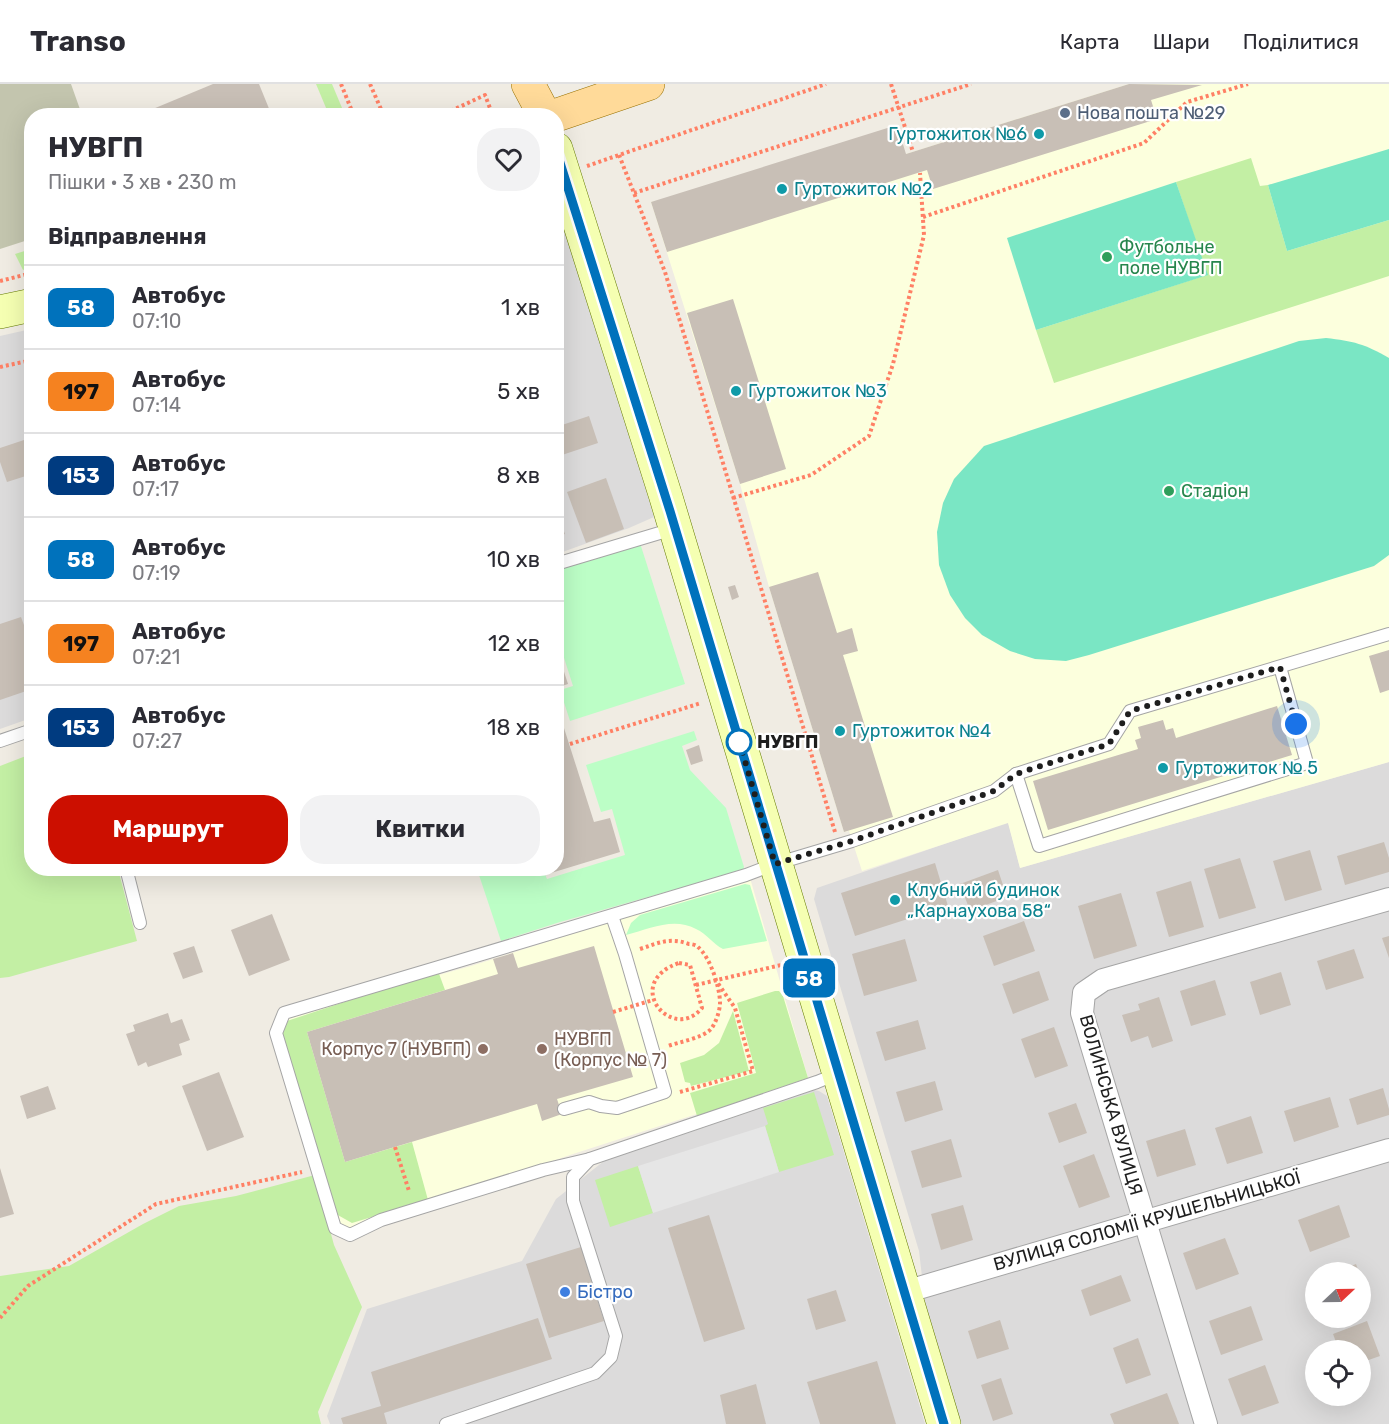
<!DOCTYPE html>
<html lang="uk">
<meta charset="utf-8">
<style>
body{margin:0;font-family:Rubik,sans-serif;background:#f2f2f3;color:#2b2b33;height:100vh;display:flex;flex-direction:column;font-size:22px;white-space:nowrap}
*{box-sizing:border-box;margin:0}
p{font-size:20px;color:#7c7c81}
.icon{flex:none;width:33px;height:33px;fill:none;stroke:currentColor;stroke-width:2;stroke-linecap:round;stroke-linejoin:round}
.map{position:relative;flex:1;overflow:hidden}
.details{position:absolute;left:24px;top:24px;width:540px;height:768px;display:flex;flex-direction:column;background:#fff;border-radius:24px;box-shadow:0 6px 24px #0002}
.details>*{flex:none}
.badge{padding:0 12px;border-radius:9px;font-size:21px;line-height:39px}
.needle{width:39px;rotate:68deg}
.fabs{position:absolute;left:1305px;top:1178px;display:grid;gap:12px}
.fabs a{display:grid;place-items:center;width:66px;height:66px;border-radius:50%;background:#fff;box-shadow:0 6px 24px #0002;font-size:30px}
.you{position:absolute;width:30px;height:30px;margin:-15px;border:4px solid #fff;border-radius:50%;background:#1a73e8;box-shadow:0 0 0 9px #1a73e833}
.map>.badge{position:absolute;translate:-50% -50%;box-shadow:0 0 0 3px #fff}
h2{padding:0 24px;font-size:22px;line-height:54px}
.round{display:grid;place-items:center;flex:none;width:63px;height:63px;border-radius:24px;background:#f2f2f3}
.headline{display:flex;align-items:center;justify-content:space-between;height:102px;padding:0 24px}
h1{font-size:28px;font-weight:700;line-height:45px}
.action{display:flex;gap:12px;margin-top:auto;padding:12px 24px}
.action a{flex:1;height:69px;border-radius:24px;background:#cc0f00;color:#fff;font-size:24px;font-weight:700;line-height:69px;text-align:center}
.action a+a{background:#f2f2f3;color:#2b2b33}
ul{padding:0;list-style:none}
li{display:flex;align-items:center;gap:18px;height:84px;padding:0 24px;border-top:2px solid #e1e1e2}
li div{flex:1}
li b{display:block;font-size:22px}
li em{font-style:normal}
li .badge{min-width:66px;font-weight:700;text-align:center}
header{display:flex;align-items:center;gap:36px;box-sizing:border-box;height:84px;padding:0 30px;background:#fff;border-bottom:2px solid #e1e1e2}
header strong{font-size:28px}
nav{display:flex;gap:33px;margin-inline-start:auto;font-size:21px}
.map>svg:first-child{display:block}
.residential{fill:#dcdbdb;fill-rule:evenodd}
.education{fill:#fcffdd}
.construction{fill:#c3c5ae}
.grass{fill:#c3efa4}
.park{fill:#bcfec6}
.pitch{fill:#7ae6c4}
.parking{fill:#e6e6e6}
.building{fill:#c8bfb6}
.lines{fill:none;stroke-linecap:round;stroke-linejoin:round}
.lane-casing{stroke:#a5a5a5;stroke-width:14}
.street-casing{stroke:#a5a5a5;stroke-width:24}
.secondary-casing{stroke:#637a00;stroke-width:34}
.primary-casing{stroke:#987100;stroke-width:34}
.path{stroke:#ff8065;stroke-width:4;stroke-dasharray:3 3;stroke-linecap:butt}
.lane{stroke:#fff;stroke-width:12}
.street{stroke:#fff;stroke-width:22}
.secondary{stroke:#f5ffb2;stroke-width:33}
.primary{stroke:#ffda99;stroke-width:33}
.path-bridge{stroke:#ff8065;stroke-width:4;stroke-dasharray:3 3;stroke-linecap:butt}
.line-casing{stroke:#fff;stroke-width:14}
.line{stroke:#0072bc;stroke-width:9}
.walk{stroke:#1e1e1e;stroke-width:6;stroke-dasharray:0 10.8}
.service-dot{fill:#5c6f8a;stroke:#fff;stroke-width:2}
.culture-dot{fill:#0f9aa8;stroke:#fff;stroke-width:2}
.leisure-dot{fill:#2e9e5b;stroke:#fff;stroke-width:2}
.stop-dot{fill:#fff;stroke:#0072bc;stroke-width:3}
.education-dot{fill:#8d6e63;stroke:#fff;stroke-width:2}
.shop-dot{fill:#3f7fe0;stroke:#fff;stroke-width:2}
.labels{text-anchor:middle;dominant-baseline:central;stroke-width:4.5;stroke-linejoin:round;paint-order:stroke}
.service-label{font-size:18px;fill:#4e5e75;stroke:#fff;text-anchor:start}
.culture-label{font-size:18px;fill:#0d838f;stroke:#fff;text-anchor:start}
.leisure-label{font-size:18px;fill:#27864d;stroke:#fff;text-anchor:start}
.stop-label{font-size:18px;font-weight:bold;fill:#1e1e1e;stroke:#fff;text-anchor:start}
.education-label{font-size:18px;fill:#785e54;stroke:#fff;text-anchor:start}
.street-label{font-size:18px;fill:#1e1e1e;stroke:#fff}
.shop-label{font-size:18px;fill:#366cbe;stroke:#fff;text-anchor:start}
</style>
<header>
<strong>Transo</strong>
<nav><a>Карта</a><a>Шари</a><a>Поділитися</a></nav>
</header>
<div class="map">
<svg width="1389" height="1340" viewBox="0 0 1389 1340">
<rect width="100%" height="100%" fill="#f0ece3"/>
<g class="residential">
<polygon points="556,119 616,302 654,433 629,444 557,470"/>
<polygon points="31,245 31,634 0,645 0,252"/>
<path d="M 1389,678 L 1389,1340 L 956,1340 L 928,1244 L 919,1167 L 814,815 L 817,804 L 1008,738 L 1020,784 ZM 1316,1188 L 1360,1188 L 1360,1233 L 1316,1233 ZM 1316,1266 L 1360,1266 L 1360,1311 L 1316,1311 Z"/>
<polygon points="814,1006 819,1007 827,1012 925,1340 330,1340 327,1332 367,1225 522,1177 556,1115 604,1077"/>
</g>
<g class="education">
<polygon points="1129,0 1389,0 1389,678 1020,784 1008,739 862,787 849,747 844,748 769,503 740,400 651,118 906,70"/>
<polygon points="750,794 808,994 570,1071 338,1150 276,936 471,882"/>
</g>
<polygon class="construction" points="0,0 71,0 82,31 32,32 31,155 0,165"/>
<g class="grass">
<polygon points="316,0 332,0 345,31 329,31"/>
<polygon points="1251,74 1260,102 1268,101 1287,167 1389,136 1389,192 1054,299 1036,246 1207,191 1176,98"/>
<polygon points="31,165 31,183 23,186 15,170"/>
<polygon points="31,670 32,784 118,785 137,857 9,893 0,894 0,682"/>
<polygon points="438,887 445,906 307,948 345,1078 412,1058 428,1116 352,1139 336,1130 282,948 287,937"/>
<polygon points="775,907 779,907 783,912 808,994 697,1032 690,1009 756,989 737,919"/>
<polygon points="733,927 749,987 691,1002 690,999 685,998 680,979 704,971 719,959"/>
<polygon points="814,1008 834,1071 779,1088 765,1042 768,1040 763,1024"/>
<polygon points="638,1082 653,1129 610,1143 595,1096"/>
<polygon points="315,1091 334,1161 362,1223 318,1328 321,1340 0,1340 0,1192 69,1182 143,1140 179,1122 236,1112"/>
</g>
<g class="park">
<polygon points="640,459 685,600 570,637 560,606 573,602 558,555 557,555 556,485"/>
<polygon points="694,647 697,656 682,662 690,686 726,724 744,783 743,786 560,838 501,857 477,785 543,785 547,795 625,771 612,725 601,728 586,681"/>
<path d="M 745,800 L 750,801 L 767,857 L 723,865 C 713,860 707,850 696,845 C 673,833 650,845 626,851 L 631,839 L 640,831 Z"/>
</g>
<g class="pitch">
<polygon points="1389,65 1389,136 1287,167 1268,101"/>
<polygon points="1176,98 1208,191 1036,246 1007,154"/>
<path d="M 1326,254 C 1353,257 1365,260 1389,274 L 1389,471 L 1374,482 L 1089,571 L 1066,577 L 1035,575 L 1010,567 L 982,551 L 965,534 L 950,511 L 939,481 L 937,448 L 943,419 L 954,395 L 984,362 L 1299,257 Z"/>
</g>
<polygon class="parking" points="765,1042 779,1088 653,1129 638,1082"/>
<g class="building">
<polygon points="213,0 259,0 272,32 136,32"/>
<polygon points="1129,0 1202,1 1151,16 1157,35 933,105 927,86 667,168 651,118 897,41 906,70"/>
<polygon points="733,215 786,385 740,400 687,229"/>
<polygon points="589,332 598,359 556,373 556,343"/>
<polygon points="27,355 32,368 32,390 7,398 0,378 0,364"/>
<polygon points="606,394 624,445 586,459 567,408"/>
<polygon points="556,425 565,450 556,453"/>
<polygon points="818,488 837,549 852,544 858,567 843,571 893,733 844,748 769,503"/>
<polygon points="735,501 739,513 732,516 728,503"/>
<polygon points="21,533 32,563 32,605 0,616 0,540"/>
<polygon points="556,563 568,600 556,604"/>
<polygon points="1389,566 1389,606 1380,609 1369,572"/>
<polygon points="556,619 594,738 610,734 620,768 551,789 550,784 556,784"/>
<polygon points="1277,622 1292,671 1048,746 1033,697 1138,665 1135,656 1141,654 1138,643 1163,636 1166,646 1173,644 1176,654"/>
<polygon points="699,661 703,677 691,681 686,666"/>
<polygon points="1384,758 1389,774 1389,788 1345,801 1337,772"/>
<polygon points="1310,766 1322,806 1285,817 1273,777"/>
<polygon points="1240,774 1256,824 1219,835 1204,785"/>
<polygon points="935,779 948,822 855,852 841,809"/>
<polygon points="998,786 1007,813 970,827 960,800"/>
<polygon points="1191,797 1204,843 1169,853 1156,808"/>
<polygon points="1121,809 1137,862 1094,875 1078,822"/>
<polygon points="272,830 290,876 249,892 231,846"/>
<polygon points="1024,837 1035,867 994,882 983,852"/>
<polygon points="1389,852 1389,874 1382,854"/>
<polygon points="905,855 917,897 864,912 852,870"/>
<polygon points="194,862 203,888 183,895 173,869"/>
<polygon points="594,862 633,993 557,1015 562,1030 542,1037 537,1020 345,1078 307,948 498,890 493,875 513,869 518,884"/>
<polygon points="1354,865 1364,894 1326,906 1317,877"/>
<polygon points="1039,887 1049,916 1013,930 1002,900"/>
<polygon points="1281,888 1291,921 1260,931 1250,898"/>
<polygon points="1215,896 1226,931 1191,942 1180,907"/>
<polygon points="1159,913 1173,957 1152,964 1148,952 1131,958 1122,931 1140,926 1138,920"/>
<polygon points="168,929 171,939 182,935 190,956 179,960 182,971 148,983 146,978 138,982 126,950 135,947 133,941"/>
<polygon points="918,936 926,965 885,977 876,948"/>
<polygon points="1054,943 1068,982 1035,994 1021,955"/>
<polygon points="219,988 244,1053 207,1067 182,1002"/>
<polygon points="935,997 943,1026 905,1038 896,1008"/>
<polygon points="48,1002 56,1025 27,1035 20,1012"/>
<polygon points="1383,1004 1389,1025 1389,1031 1357,1041 1349,1015"/>
<polygon points="1330,1013 1339,1043 1294,1058 1284,1027"/>
<polygon points="1076,1019 1087,1049 1059,1059 1048,1029"/>
<polygon points="1251,1032 1263,1069 1227,1080 1215,1044"/>
<polygon points="1185,1045 1196,1081 1157,1093 1146,1057"/>
<polygon points="951,1055 962,1093 922,1104 911,1067"/>
<polygon points="1094,1070 1110,1113 1079,1124 1063,1082"/>
<polygon points="0,1084 14,1130 0,1134"/>
<polygon points="963,1121 973,1156 941,1166 931,1130"/>
<polygon points="1339,1121 1350,1153 1310,1168 1298,1136"/>
<polygon points="709,1131 745,1245 704,1258 668,1144"/>
<polygon points="1225,1154 1239,1190 1196,1206 1183,1169"/>
<polygon points="581,1163 604,1237 549,1254 526,1180"/>
<polygon points="1356,1180 1359,1188 1336,1188"/>
<polygon points="1121,1191 1131,1217 1090,1232 1081,1206"/>
<polygon points="1360,1193 1368,1213 1360,1215"/>
<polygon points="836,1206 846,1237 816,1246 807,1215"/>
<polygon points="1251,1222 1263,1256 1221,1271 1209,1237"/>
<polygon points="538,1234 552,1275 384,1329 387,1340 343,1340 341,1334 381,1322 371,1288"/>
<polygon points="1000,1236 1009,1265 977,1275 968,1247"/>
<polygon points="1367,1237 1380,1272 1360,1279 1360,1266 1339,1266 1333,1250"/>
<polygon points="1138,1254 1151,1291 1126,1300 1113,1264"/>
<polygon points="877,1277 896,1340 820,1340 807,1298"/>
<polygon points="1265,1281 1279,1319 1242,1332 1228,1295"/>
<polygon points="1001,1294 1013,1330 993,1337 981,1301"/>
<polygon points="756,1300 766,1340 726,1340 720,1311"/>
<polygon points="1167,1309 1179,1340 1114,1340 1110,1330"/>
</g>
<g class="lines">
<defs>
<g id="lane">
<polyline points="556,480 673,445"/>
<polyline points="0,657 32,646"/>
<polyline points="1016,690 1039,762 1307,679 1280,583"/>
<polyline points="126,784 140,839"/>
<polyline points="564,1025 589,1018 601,1022 617,1024 665,1008 625,870 612,832"/>
<path d="M 590,1075 L 543,1086 L 381,1136 L 350,1151 L 335,1144 L 276,949 L 284,929 C 438,883 592,838 746,791 L 775,780 L 852,757 L 994,707 L 1016,690 L 1109,660 L 1130,627 L 1389,550"/>
<polyline points="446,1340 595,1289 611,1273 616,1252 573,1117 573,1093 590,1075 817,998 837,990"/>
</g>
<g id="street">
<polyline points="905,1208 1389,1066"/>
<polyline points="1206,1340 1082,929 1084,909 1103,896 1389,815"/>
</g>
<g id="secondary">
<polyline points="556,65 665,410 944,1340"/>
<polyline points="0,228 32,221"/>
</g>
<g id="primary">
<polyline points="528,0 545,32"/>
<polyline points="554,32 648,0"/>
</g>
</defs>
<use href="#lane" class="lane-casing"/>
<use href="#street" class="street-casing"/>
<use href="#secondary" class="secondary-casing"/>
<use href="#primary" class="primary-casing"/>
<g class="path">
<polyline points="341,0 354,32"/>
<polyline points="370,0 384,32"/>
<polyline points="891,0 913,68"/>
<polyline points="440,32 485,11 493,32"/>
<polyline points="619,71 665,188 835,748"/>
<polyline points="587,82 826,0"/>
<polyline points="634,109 971,0"/>
<polyline points="923,133 1144,59 1187,18 1248,0"/>
<polyline points="0,197 32,189"/>
<polyline points="0,283 32,276"/>
<polyline points="733,414 811,391 869,352 893,280 924,151 920,89"/>
<polyline points="570,660 701,619"/>
<path d="M 640,865 C 658,859 670,853 689,860 C 692,860 696,861 698,863 C 710,873 720,903 720,919 C 720,926 716,939 711,945 C 703,954 679,958 668,962"/>
<path d="M 679,879 L 690,881 L 702,924 C 672,960 621,899 679,879 Z"/>
<polyline points="696,901 781,881"/>
<polyline points="680,1008 753,987 735,924 717,898"/>
<polyline points="395,1063 409,1107"/>
<polyline points="0,1234 28,1202 156,1120 302,1088"/>
</g>
<use href="#lane" class="lane"/>
<use href="#street" class="street"/>
<use href="#secondary" class="secondary"/>
<use href="#primary" class="primary"/>
<polyline class="path-bridge" points="613,928 653,916"/>
</g>
<g class="lines">
<defs>
<polyline id="line" points="556,66 670,427 944,1340"/>
</defs>
<use href="#line" class="line-casing"/>
<use href="#line" class="line"/>
<polyline class="walk" points="739,658 738,653 775,780 852,757 994,707 1016,690 1109,660 1130,627 1280,583 1296,640"/>
</g>
<circle class="service-dot" cx="1065" cy="29" r="6"/>
<g class="culture-dot">
<circle cx="1039" cy="50" r="6"/>
<circle cx="782" cy="105" r="6"/>
<circle cx="736" cy="307" r="6"/>
<circle cx="840" cy="647" r="6"/>
<circle cx="1163" cy="684" r="6"/>
<circle cx="895" cy="816" r="6"/>
</g>
<g class="leisure-dot">
<circle cx="1107" cy="173" r="6"/>
<circle cx="1169" cy="407" r="6"/>
</g>
<circle class="stop-dot" cx="739" cy="658" r="12"/>
<g class="education-dot">
<circle cx="483" cy="965" r="6"/>
<circle cx="542" cy="965" r="6"/>
</g>
<circle class="shop-dot" cx="565" cy="1208" r="6"/>
<g class="labels">
<g class="service-label">
<text x="1077" y="29">Нова пошта №29</text>
</g>
<g class="culture-label">
<text x="1027" y="50" text-anchor="end">Гуртожиток №6</text>
<text x="794" y="105">Гуртожиток №2</text>
<text x="748" y="307">Гуртожиток №3</text>
<text x="852" y="647">Гуртожиток №4</text>
<text x="1175" y="684">Гуртожиток № 5</text>
<text x="907" y="806">Клубний будинок<tspan x="907" dy="21">„Карнаухова 58“</tspan></text>
</g>
<g class="leisure-label">
<text x="1119" y="163">Футбольне<tspan x="1119" dy="21">поле НУВГП</tspan></text>
<text x="1181" y="407">Стадіон</text>
</g>
<g class="stop-label">
<text x="757" y="658">НУВГП</text>
</g>
<g class="education-label">
<text x="554" y="955">НУВГП<tspan x="554" dy="21">(Корпус № 7)</tspan></text>
<text x="471" y="965" text-anchor="end">Корпус 7 (НУВГП)</text>
</g>
<g class="street-label">
<text transform="translate(1111 1021) rotate(74)">ВОЛИНСЬКА ВУЛИЦЯ</text>
<text transform="translate(1147 1137) rotate(-16)">ВУЛИЦЯ СОЛОМІЇ КРУШЕЛЬНИЦЬКОЇ</text>
</g>
<g class="shop-label">
<text x="577" y="1208">Бістро</text>
</g>
</g>
</svg>
<div class="fabs">
<a><svg class="needle" viewBox="-14 -14 28 28"><path d="M0-13l5 13h-10z" fill="#e53935"/><path d="M0 13l5-13h-10z" fill="#7c7c81"/></svg></a>
<a><svg class="icon" aria-label="locate" viewBox="0 0 24 24"><circle cx="12" cy="12" r="6"/><path d="M12 2v4M12 18v4M2 12h4M18 12h4"/></svg></a>
</div>
<div class="you" style="left:1296px;top:640px"></div>
<b class="badge" style="left:809px;top:894px;background:#0072bc;color:#fff">58</b>
<section class="details">
<div class="headline"><div><h1>НУВГП</h1><p>Пішки · 3 хв · 230 m</p></div><a class="round"><svg class="icon" aria-label="heart" viewBox="0 0 24 24"><path d="M12 20l-8-8c-3-5 5-10 8-4 3-6 11-1 8 4z"/></svg></a></div>
<h2>Відправлення</h2>
<ul>
<li><span class="badge" style="background:#0072bc;color:#fff">58</span><div><b>Автобус</b><p>07:10</p></div><em>1 хв</em></li>
<li><span class="badge" style="background:#f58220;color:#111">197</span><div><b>Автобус</b><p>07:14</p></div><em>5 хв</em></li>
<li><span class="badge" style="background:#003b80;color:#fff">153</span><div><b>Автобус</b><p>07:17</p></div><em>8 хв</em></li>
<li><span class="badge" style="background:#0072bc;color:#fff">58</span><div><b>Автобус</b><p>07:19</p></div><em>10 хв</em></li>
<li><span class="badge" style="background:#f58220;color:#111">197</span><div><b>Автобус</b><p>07:21</p></div><em>12 хв</em></li>
<li><span class="badge" style="background:#003b80;color:#fff">153</span><div><b>Автобус</b><p>07:27</p></div><em>18 хв</em></li>
</ul>
<div class="action"><a>Маршрут</a><a>Квитки</a></div>
</section>
</div>
